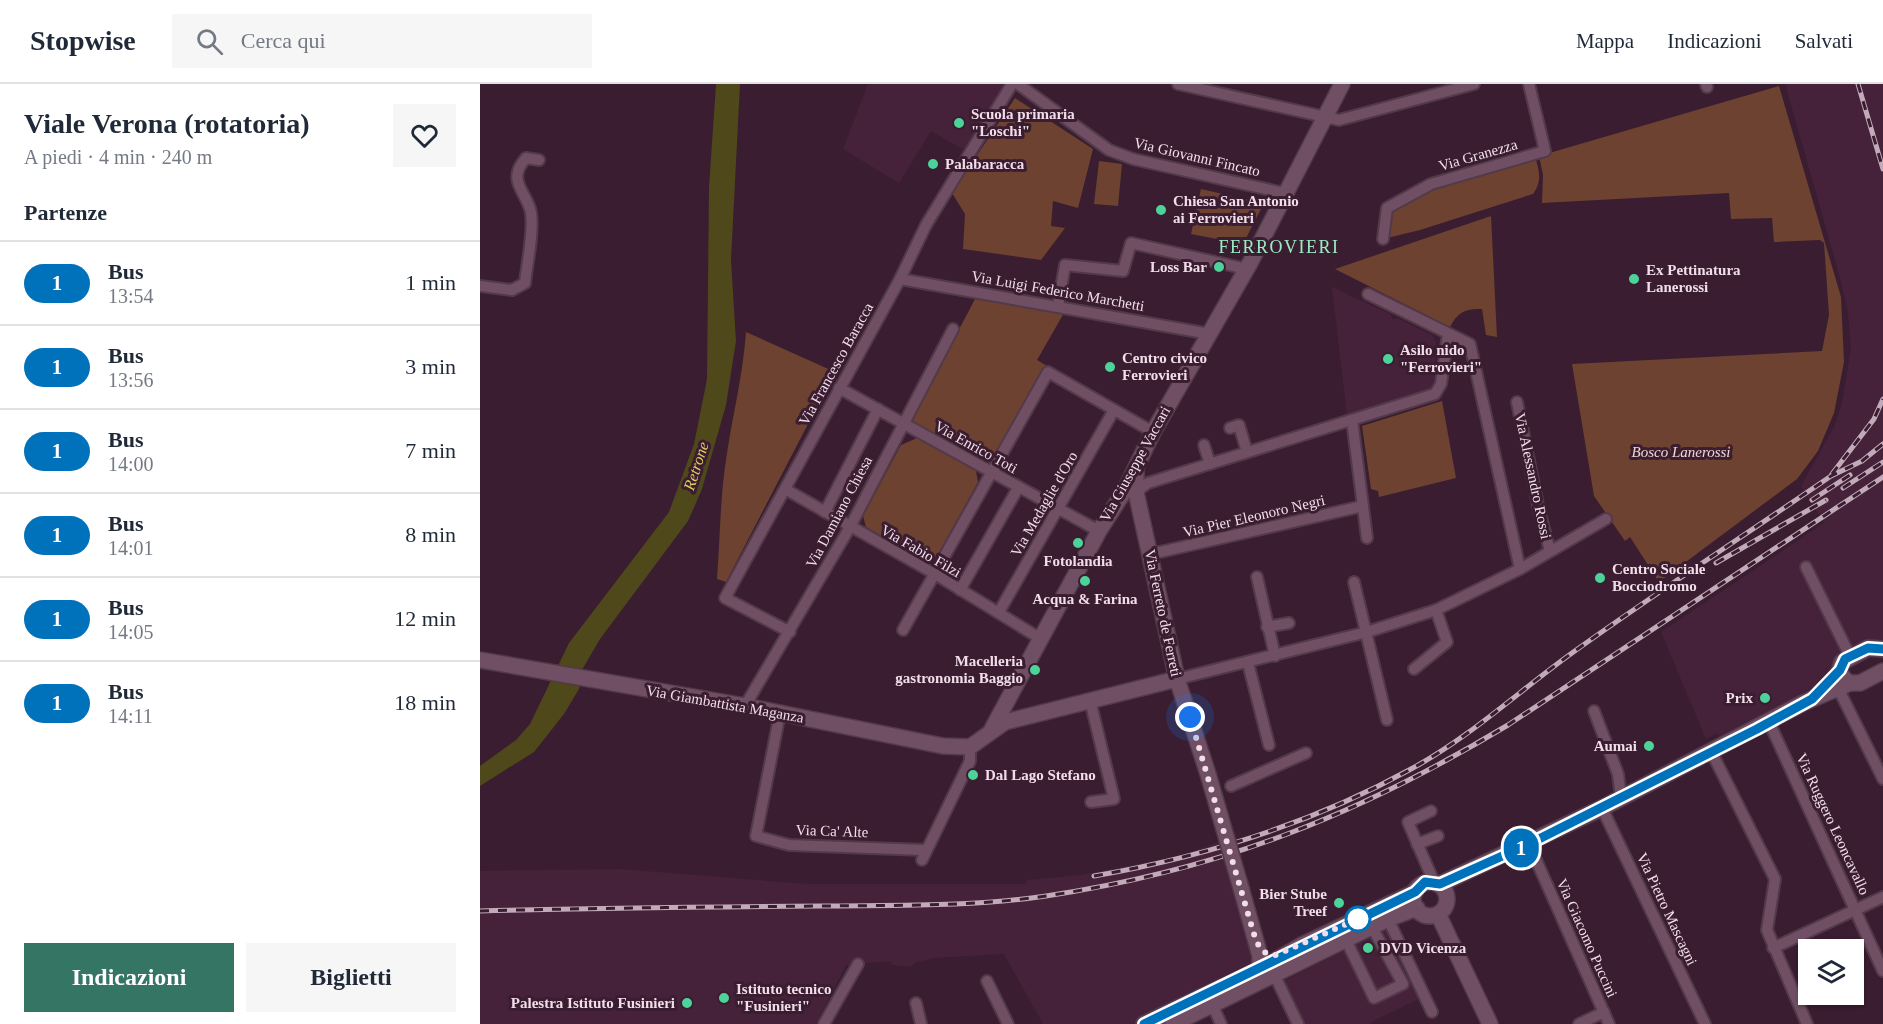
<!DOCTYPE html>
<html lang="it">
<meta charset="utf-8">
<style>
body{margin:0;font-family:"Times New Roman",serif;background:#f6f6f7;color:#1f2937;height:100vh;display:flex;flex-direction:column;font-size:22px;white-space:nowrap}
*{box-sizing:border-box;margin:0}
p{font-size:20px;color:#747a83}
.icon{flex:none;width:33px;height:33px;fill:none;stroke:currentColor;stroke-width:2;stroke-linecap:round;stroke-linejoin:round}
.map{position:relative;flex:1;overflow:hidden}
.sheet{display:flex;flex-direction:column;background:#fff;width:480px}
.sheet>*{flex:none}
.badge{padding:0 12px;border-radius:20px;font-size:21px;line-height:39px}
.controls{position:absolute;left:1318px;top:855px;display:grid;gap:12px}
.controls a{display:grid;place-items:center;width:66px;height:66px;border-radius:0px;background:#fff;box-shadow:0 2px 4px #0004;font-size:30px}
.you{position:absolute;width:30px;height:30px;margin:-15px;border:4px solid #fff;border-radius:50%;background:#1a73e8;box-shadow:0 0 0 9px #1a73e833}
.map>.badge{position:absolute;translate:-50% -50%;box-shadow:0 0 0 3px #fff}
h2{padding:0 24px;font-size:22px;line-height:54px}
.round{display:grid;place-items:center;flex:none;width:63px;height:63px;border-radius:0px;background:#f6f6f7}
.summary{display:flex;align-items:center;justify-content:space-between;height:102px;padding:0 24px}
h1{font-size:28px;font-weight:800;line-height:45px}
.button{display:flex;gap:12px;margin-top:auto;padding:12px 24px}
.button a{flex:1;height:69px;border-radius:0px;background:#347564;color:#fff;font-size:24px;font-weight:800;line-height:69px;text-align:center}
.button a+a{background:#f6f6f7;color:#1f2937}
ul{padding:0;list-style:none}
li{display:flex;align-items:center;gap:18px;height:84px;padding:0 24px;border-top:2px solid #e0e1e3}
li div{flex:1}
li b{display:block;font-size:22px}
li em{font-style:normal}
li .badge{min-width:66px;font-weight:700;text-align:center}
header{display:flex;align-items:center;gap:36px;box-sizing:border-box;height:84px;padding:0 30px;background:#fff;border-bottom:2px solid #e0e1e3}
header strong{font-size:28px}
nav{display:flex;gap:33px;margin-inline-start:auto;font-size:21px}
.search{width:420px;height:54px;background:#f6f6f7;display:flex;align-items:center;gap:15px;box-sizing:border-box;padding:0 21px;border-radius:0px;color:#747a83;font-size:22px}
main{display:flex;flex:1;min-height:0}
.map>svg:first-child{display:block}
.built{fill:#46223a}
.green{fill:#6d4231}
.water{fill:#4e481b}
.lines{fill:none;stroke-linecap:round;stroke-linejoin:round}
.street-casing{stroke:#523a4a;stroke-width:14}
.secondary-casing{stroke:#523a4a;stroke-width:18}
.street{stroke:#704f64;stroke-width:10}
.secondary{stroke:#704f64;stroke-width:15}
.rail-casing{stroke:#c2abb9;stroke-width:5}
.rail{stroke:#3a1d30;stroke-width:3;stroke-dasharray:9;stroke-linecap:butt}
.secondary-bridge-casing{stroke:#523a4a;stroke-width:18;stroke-linecap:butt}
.secondary-bridge{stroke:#704f64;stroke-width:15}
.line-casing{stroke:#fff;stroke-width:14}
.line{stroke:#0072bc;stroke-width:9}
.walk{stroke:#f2deea;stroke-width:6;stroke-dasharray:0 10.8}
.poi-dot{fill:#4dd39a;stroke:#3a1d30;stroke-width:2}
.stop-dot{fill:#fff;stroke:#0072bc;stroke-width:3}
.labels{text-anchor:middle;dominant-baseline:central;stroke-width:6;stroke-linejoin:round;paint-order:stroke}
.poi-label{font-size:15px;font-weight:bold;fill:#f2deea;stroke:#3a1d30;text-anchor:start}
.street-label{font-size:15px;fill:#f2deea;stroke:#3a1d30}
.park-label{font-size:15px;font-style:italic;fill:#f0dad1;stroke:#3a1d30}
.water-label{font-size:16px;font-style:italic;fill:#e0d05c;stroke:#3a1d30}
.quarter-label{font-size:18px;letter-spacing:1.5px;fill:#9aedc3;stroke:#3a1d30}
</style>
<header>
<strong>Stopwise</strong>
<div class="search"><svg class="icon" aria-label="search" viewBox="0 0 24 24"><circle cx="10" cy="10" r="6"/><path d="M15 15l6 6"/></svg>Cerca qui</div>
<nav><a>Mappa</a><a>Indicazioni</a><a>Salvati</a></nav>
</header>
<main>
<section class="sheet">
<div class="summary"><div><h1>Viale Verona (rotatoria)</h1><p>A piedi · 4 min · 240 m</p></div><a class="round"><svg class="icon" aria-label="heart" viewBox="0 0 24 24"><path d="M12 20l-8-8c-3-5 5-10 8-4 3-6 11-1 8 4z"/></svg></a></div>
<h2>Partenze</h2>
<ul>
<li><span class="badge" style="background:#0072bc;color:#fff">1</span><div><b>Bus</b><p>13:54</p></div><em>1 min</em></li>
<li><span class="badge" style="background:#0072bc;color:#fff">1</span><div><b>Bus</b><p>13:56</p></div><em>3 min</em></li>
<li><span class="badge" style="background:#0072bc;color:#fff">1</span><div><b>Bus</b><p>14:00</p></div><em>7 min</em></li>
<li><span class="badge" style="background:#0072bc;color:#fff">1</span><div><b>Bus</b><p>14:01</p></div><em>8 min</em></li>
<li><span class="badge" style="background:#0072bc;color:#fff">1</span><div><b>Bus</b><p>14:05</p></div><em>12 min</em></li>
<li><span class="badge" style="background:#0072bc;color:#fff">1</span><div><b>Bus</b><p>14:11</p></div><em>18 min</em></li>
</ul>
<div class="button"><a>Indicazioni</a><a>Biglietti</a></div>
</section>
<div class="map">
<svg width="1403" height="940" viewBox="0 0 1403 940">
<rect width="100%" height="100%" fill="#3a1d30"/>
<g class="built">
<polygon points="388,0 527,0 487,63 482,65 451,47 419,99 363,65"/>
<polygon points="1305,0 1403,0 1403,567 1371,584 1367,582 1349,591 1349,596 1239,652 1238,649 1226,655 1181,548 1344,439 1321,402 1355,341 1362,319 1371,265 1368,228 1359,190"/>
<polygon points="852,203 910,230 913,236 917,234 952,251 956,258 955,299 949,306 867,332"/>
<polygon points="738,758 743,764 775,868 773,882 659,940 563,940 524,870 453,874 434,879 432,883 412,881 411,877 366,881 336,940 0,940 0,787 140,785 327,800 546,800 547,796 601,791 700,772"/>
<polygon points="907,845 939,915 891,938 891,940 812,940 794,902"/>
</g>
<g class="green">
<polygon points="1299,2 1361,213 1364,278 1354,329 1338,367 1317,395 1179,498 1150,453 1145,457 1114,412 1092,280 1342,267 1349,231 1344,159 1340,156 1294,158 1292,134 1251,135 1249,109 1062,119 1063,91 1059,72"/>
<polygon points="535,14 613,65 598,124 573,117 571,142 585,144 561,176 483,165 485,130 472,109"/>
<path d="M 1054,70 C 1059,85 1063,96 1053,110 L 940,146 L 903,155 L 907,124 L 951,100 Z"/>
<polygon points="619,77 642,80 638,122 614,120"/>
<polygon points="721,105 774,117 783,121 763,160 711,150"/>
<path d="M 1011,132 L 1017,253 L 1006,251 L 1002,225 C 985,224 977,229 970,243 L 855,185 Z"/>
<polygon points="495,215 584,229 557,276 567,282 511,384 432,341 431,337"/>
<path d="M 266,248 L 355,288 L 246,498 L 237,495 C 240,456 240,415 246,376 C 252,333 263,292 266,248 Z"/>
<polygon points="962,317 976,394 899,413 898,407 891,405 882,342"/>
<polygon points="437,354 496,387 498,398 457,472 446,478 386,443 383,432 421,361"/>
</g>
<polygon class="water" points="236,0 260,0 251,176 256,257 246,321 222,405 208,437 120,555 103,584 99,605 84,630 54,668 0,702 0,682 36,656 50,640 89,559 189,428 214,360 227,295 229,103"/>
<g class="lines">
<defs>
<g id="street">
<polyline points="538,0 629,66 653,75 804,109"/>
<polyline points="698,0 859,36 994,0"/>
<polyline points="1226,0 1227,3"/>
<polyline points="903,155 907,124 951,100 1065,67 1049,0"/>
<polyline points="420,195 730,250"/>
<path d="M 0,202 L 32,206 L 45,199 C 47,179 54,149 51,129 C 48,109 25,97 46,74 L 59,76"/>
<polyline points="888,210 990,260 1040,485"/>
<polyline points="578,222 585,181 643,187 651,159 767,185"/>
<polyline points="359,304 619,447"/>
<polyline points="1037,318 1059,426 1070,467"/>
<polyline points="872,336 887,454"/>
<polyline points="750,344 759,341 767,368"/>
<polyline points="724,361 730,380"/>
<polyline points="305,405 455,490 561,555"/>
<polyline points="656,408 668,399 955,310 961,300 968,250"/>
<polyline points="345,428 398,325"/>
<polyline points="671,470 883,422"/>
<polyline points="1326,483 1370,572"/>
<polyline points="777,493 795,572"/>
<polyline points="874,498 907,636"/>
<polyline points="480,506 538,404"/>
<polyline points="519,528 634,326"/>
<polyline points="787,543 809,539"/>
<polyline points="423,546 568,288 673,348"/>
<polyline points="310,548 245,514 420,195 446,141 532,0"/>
<polyline points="768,579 789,661"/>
<polyline points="934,585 967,558 956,526"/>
<polyline points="697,595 887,548 956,526 1040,485 1126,435"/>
<polyline points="1358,604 1403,695"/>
<polyline points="610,616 634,715 611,718"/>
<polyline points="265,622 370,443 473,245"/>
<polyline points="1114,627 1138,690 1141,713"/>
<polyline points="300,629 276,752 309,761 445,766"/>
<polyline points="1289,638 1403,887"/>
<polyline points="1231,667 1295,795 1287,846 1327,940"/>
<polyline points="751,702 826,669"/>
<polyline points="1122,724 1225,940"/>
<polyline points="951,727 928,738 954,798"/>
<polyline points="937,760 958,752"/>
<polyline points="1049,760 1129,940"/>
<polyline points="442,776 490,677 490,663"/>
<polyline points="908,835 952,928"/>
<polyline points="866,856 894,914 923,900 892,843"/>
<polyline points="1293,864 1403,813"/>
<polyline points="794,890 818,940"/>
<polyline points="507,897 528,940"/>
<polyline points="436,919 441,940"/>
<polyline points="732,920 741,940"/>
<polyline points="344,940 378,880"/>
<polyline points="1099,940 1124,928"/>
</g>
<g id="secondary">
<polyline points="656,387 656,408 697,595 728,690"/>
<polyline points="0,576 265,622 463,662 490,663 525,638 697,595"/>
<path d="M 1370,599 C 1361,594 1358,587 1362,578 L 1388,564 L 1403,565"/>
<polyline points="512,645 619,447 645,406 673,348 770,179 862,0"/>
<circle cx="950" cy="815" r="17"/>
<polyline points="960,800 1122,724 1323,619 1370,599 1380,599 1403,587"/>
<polyline points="761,804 780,872 780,892"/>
<polyline points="958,830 1010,940"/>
<polyline points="664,940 781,885 822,861 935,808"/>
<polyline points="693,940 908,835 937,824"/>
</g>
</defs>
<use href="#street" class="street-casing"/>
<use href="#secondary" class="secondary-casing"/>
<use href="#street" class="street"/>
<use href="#secondary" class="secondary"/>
<defs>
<g id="rail">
<polyline points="1378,0 1403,85"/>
<polyline points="1352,390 1394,335 1403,315"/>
<polyline points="1363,404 1403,378"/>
<polyline points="1332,416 1370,391"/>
<polyline points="1236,479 1346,416"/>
<path d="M 614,792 C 723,773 833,739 931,685 C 989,654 1039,607 1092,569 C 1177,508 1265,451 1351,392 L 1382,377 L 1403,360"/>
<path d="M 0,827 C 114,824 228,823 342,822 C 416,821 492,823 566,812 C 740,786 878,731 1028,641 L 1403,393"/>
</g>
</defs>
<use href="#rail" class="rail-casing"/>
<use href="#rail" class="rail"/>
<defs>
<polyline id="secondary-bridge" points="728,690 761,804"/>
</defs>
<use href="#secondary-bridge" class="secondary-bridge-casing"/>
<use href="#secondary-bridge" class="secondary-bridge"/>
</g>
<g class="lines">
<defs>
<polyline id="line" points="664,940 935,808 945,798 960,800 1049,760 1277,645 1332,615 1360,586 1365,575 1388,564 1403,565"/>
</defs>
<use href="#line" class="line-casing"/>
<use href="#line" class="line"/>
<path class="walk" d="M 710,633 L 776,857 C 781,865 785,872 796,871 L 878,835"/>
</g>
<g class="poi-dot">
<circle cx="479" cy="39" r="6"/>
<circle cx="453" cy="80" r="6"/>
<circle cx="681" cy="126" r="6"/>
<circle cx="739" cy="183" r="6"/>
<circle cx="1154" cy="195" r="6"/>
<circle cx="908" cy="275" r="6"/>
<circle cx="630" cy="283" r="6"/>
<circle cx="598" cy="459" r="6"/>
<circle cx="1120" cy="494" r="6"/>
<circle cx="605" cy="497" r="6"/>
<circle cx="555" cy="586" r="6"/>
<circle cx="1285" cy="614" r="6"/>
<circle cx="1169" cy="662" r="6"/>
<circle cx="493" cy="691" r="6"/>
<circle cx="859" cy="819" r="6"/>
<circle cx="888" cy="864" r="6"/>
<circle cx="244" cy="914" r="6"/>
<circle cx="207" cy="919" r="6"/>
</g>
<circle class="stop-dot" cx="878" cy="835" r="12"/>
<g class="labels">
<g class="poi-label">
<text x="491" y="30">Scuola primaria<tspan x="491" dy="17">"Loschi"</tspan></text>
<text x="465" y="80">Palabaracca</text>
<text x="693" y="117">Chiesa San Antonio<tspan x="693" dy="17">ai Ferrovieri</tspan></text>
<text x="727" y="183" text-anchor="end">Loss Bar</text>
<text x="1166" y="186">Ex Pettinatura<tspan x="1166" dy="17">Lanerossi</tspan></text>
<text x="920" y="266">Asilo nido<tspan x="920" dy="17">"Ferrovieri"</tspan></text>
<text x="642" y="274">Centro civico<tspan x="642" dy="17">Ferrovieri</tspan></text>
<text x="598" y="477" text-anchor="middle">Fotolandia</text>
<text x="1132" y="485">Centro Sociale<tspan x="1132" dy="17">Bocciodromo</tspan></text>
<text x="605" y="515" text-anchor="middle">Acqua &amp; Farina</text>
<text x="543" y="577" text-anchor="end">Macelleria<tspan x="543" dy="17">gastronomia Baggio</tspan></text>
<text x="1273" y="614" text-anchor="end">Prix</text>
<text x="1157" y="662" text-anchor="end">Aumai</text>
<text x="505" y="691">Dal Lago Stefano</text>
<text x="847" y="810" text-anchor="end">Bier Stube<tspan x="847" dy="17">Treef</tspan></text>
<text x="900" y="864">DVD Vicenza</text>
<text x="256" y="905">Istituto tecnico<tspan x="256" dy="17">"Fusinieri"</tspan></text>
<text x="195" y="919" text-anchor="end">Palestra Istituto Fusinieri</text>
</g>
<g class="street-label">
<text transform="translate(998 71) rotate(-16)">Via Granezza</text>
<text transform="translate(717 73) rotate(13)">Via Giovanni Fincato</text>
<text transform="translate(578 207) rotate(10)">Via Luigi Federico Marchetti</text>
<text transform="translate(356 280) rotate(-61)">Via Francesco Baracca</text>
<text transform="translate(496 363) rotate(29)">Via Enrico Toti</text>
<text transform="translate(655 380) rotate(-61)">Via Giuseppe Vaccari</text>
<text transform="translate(1053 392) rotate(78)">Via Alessandro Rossi</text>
<text transform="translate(564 420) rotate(-60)">Via Medaglie d'Oro</text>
<text transform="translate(359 428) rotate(-62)">Via Damiano Chiesa</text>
<text transform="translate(774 432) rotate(-13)">Via Pier Eleonoro Negri</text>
<text transform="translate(441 467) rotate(30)">Via Fabio Filzi</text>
<text transform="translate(683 529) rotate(78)">Via Ferreto de Ferreti</text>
<text transform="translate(245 620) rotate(10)">Via Giambattista Maganza</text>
<text transform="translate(1353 740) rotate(65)">Via Ruggero Leoncavallo</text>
<text transform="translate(352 747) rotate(2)">Via Ca' Alte</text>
<text transform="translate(1187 825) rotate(65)">Via Pietro Mascagni</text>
<text transform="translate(1107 854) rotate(66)">Via Giacomo Puccini</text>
</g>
<g class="park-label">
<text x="1201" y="368">Bosco Lanerossi</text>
</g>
<g class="water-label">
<text transform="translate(216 382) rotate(-72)">Retrone</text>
</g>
<g class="quarter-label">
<text x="799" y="163">FERROVIERI</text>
</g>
</g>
</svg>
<div class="controls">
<a><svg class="icon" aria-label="layers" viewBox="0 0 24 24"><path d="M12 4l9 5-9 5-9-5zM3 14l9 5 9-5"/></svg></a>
</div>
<div class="you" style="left:710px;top:633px"></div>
<b class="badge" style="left:1041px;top:764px;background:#0072bc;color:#fff">1</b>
</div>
</main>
